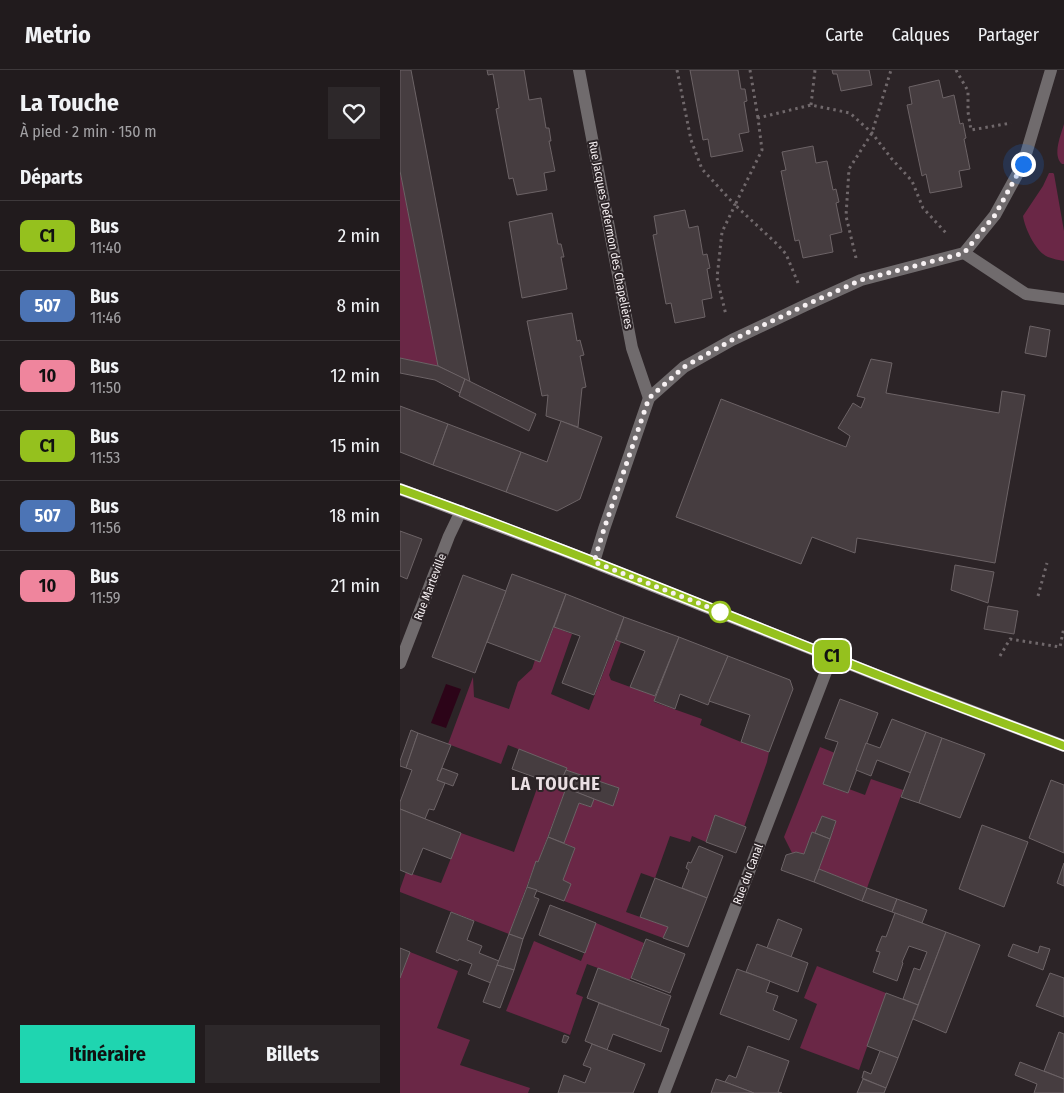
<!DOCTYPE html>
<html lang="fr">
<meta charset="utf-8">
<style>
body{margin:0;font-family:"Fira Sans Condensed",sans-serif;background:#2d282a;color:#f1f3f6;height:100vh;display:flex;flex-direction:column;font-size:19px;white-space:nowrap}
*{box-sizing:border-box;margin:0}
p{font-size:16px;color:#a2a1a4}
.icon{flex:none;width:28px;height:28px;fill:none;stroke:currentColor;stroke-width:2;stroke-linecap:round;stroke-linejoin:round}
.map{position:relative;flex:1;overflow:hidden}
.panel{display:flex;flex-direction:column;background:#211b1d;width:400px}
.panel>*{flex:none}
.badge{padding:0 10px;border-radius:8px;font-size:18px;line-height:32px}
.you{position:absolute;width:25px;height:25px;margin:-12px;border:4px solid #fff;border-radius:50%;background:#1a73e8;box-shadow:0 0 0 8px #1a73e833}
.map>.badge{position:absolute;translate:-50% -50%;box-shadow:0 0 0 2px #fff}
h2{padding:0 20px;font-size:19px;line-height:45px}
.round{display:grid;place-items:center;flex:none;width:52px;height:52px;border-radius:0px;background:#2d282a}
.headline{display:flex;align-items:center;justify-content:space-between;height:85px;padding:0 20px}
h1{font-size:24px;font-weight:700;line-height:38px}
.cta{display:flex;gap:10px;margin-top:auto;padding:10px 20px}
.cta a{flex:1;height:58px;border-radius:0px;background:#1fd5b0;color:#111;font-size:20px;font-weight:700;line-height:58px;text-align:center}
.cta a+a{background:#2d282a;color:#f1f3f6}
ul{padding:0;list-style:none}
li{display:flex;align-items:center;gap:15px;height:70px;padding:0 20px;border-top:1px solid #3e393b}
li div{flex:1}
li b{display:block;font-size:19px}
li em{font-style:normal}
li .badge{min-width:55px;font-weight:700;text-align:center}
header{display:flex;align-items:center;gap:30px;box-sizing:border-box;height:70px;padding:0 25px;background:#211b1d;border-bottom:1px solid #3e393b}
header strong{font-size:24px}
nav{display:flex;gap:28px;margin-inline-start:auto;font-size:18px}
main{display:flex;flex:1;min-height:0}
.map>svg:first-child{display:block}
.green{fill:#6a2746}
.water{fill:#2c0418}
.building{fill:#463d40;stroke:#6c6366}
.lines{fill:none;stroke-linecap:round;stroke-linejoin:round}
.path{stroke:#70686b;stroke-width:3;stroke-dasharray:2.5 4;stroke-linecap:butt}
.minor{stroke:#706b6d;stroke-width:12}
.secondary{stroke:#999295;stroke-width:12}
.line-casing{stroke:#fff;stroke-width:11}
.line{stroke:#95c11e;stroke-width:8}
.walk{stroke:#f7f1f3;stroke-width:5;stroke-dasharray:0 9}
.stop-dot{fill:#fff;stroke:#95c11e;stroke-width:2.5}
.labels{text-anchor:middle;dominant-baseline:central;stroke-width:4;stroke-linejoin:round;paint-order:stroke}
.street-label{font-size:12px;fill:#f7f1f3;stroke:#2c2427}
.district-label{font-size:18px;font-weight:bold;letter-spacing:1px;fill:#eadfe3;stroke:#2c2427}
</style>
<header>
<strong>Metrio</strong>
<nav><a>Carte</a><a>Calques</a><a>Partager</a></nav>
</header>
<main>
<section class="panel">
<div class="headline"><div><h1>La Touche</h1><p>À pied · 2 min · 150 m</p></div><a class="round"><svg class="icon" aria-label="heart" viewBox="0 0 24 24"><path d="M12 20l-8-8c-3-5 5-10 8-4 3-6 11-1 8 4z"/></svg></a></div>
<h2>Départs</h2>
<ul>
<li><span class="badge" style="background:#95c11e;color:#111">C1</span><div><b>Bus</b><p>11:40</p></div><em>2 min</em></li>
<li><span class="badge" style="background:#4c74b5;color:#fff">507</span><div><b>Bus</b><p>11:46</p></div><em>8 min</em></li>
<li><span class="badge" style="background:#ef859d;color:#111">10</span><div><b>Bus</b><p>11:50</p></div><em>12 min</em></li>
<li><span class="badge" style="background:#95c11e;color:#111">C1</span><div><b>Bus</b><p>11:53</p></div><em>15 min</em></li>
<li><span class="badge" style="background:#4c74b5;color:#fff">507</span><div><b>Bus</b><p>11:56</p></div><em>18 min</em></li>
<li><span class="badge" style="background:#ef859d;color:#111">10</span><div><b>Bus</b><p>11:59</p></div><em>21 min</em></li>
</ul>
<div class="cta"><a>Itinéraire</a><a>Billets</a></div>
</section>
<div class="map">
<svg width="664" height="1023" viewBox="0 0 664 1023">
<rect width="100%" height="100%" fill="#2c2427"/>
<g class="green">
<path d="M 664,54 L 664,94 L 662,94 C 652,85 661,65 664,54 Z"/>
<polygon points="0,101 38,296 0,288"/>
<path d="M 649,103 L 653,103 L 654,104 L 664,161 L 664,191 C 659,190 653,189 648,187 C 636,182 625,159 623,146 L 643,116 Z"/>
<polygon points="154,557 172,564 151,624 189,640 216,570 221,572 209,605 211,610 255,626 254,632 302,649 300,655 341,672 369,682 367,692 344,757 315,745 306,772 292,766 290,772 270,766 255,808 241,803 226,842 268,857 263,868 164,831 170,814 163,810 175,778 164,773 179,733 190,737 194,729 213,736 219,718 166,700 166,698 108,675 101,694 48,674 73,607 74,627 109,639 118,612 132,599 135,590 140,591"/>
<polygon points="420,677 435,683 423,714 447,723 449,719 465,725 471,709 503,720 467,818 419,799 430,769 436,751 422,746 415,763 412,762 404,784 398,782 392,783 384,767"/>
<polygon points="140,710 166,718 138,792 136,792 133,799 109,864 0,822 0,819 6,802 41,813 61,763 114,782"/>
<polygon points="196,853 244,873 230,910 187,894 176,924 183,927 170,965 106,941 134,871 181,891"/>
<polygon points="10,882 58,901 37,958 70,970 60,995 130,1018 128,1023 0,1023 0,908"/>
<polygon points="417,896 486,923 459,1000 400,978 417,934 404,928"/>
</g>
<polygon class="water" points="46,614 61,619 46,658 31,653"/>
<g class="building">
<polygon points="0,0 11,0 70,312 38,296 0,101"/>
<polygon points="87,0 124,0 129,30 141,28 146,58 149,58 151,71 149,71 155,101 144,103 147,120 117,125 113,108 109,109 96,39 99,38 93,4 88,5"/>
<polygon points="290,0 338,0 341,19 345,19 347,31 344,32 349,62 339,64 343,81 311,87 308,69 303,70"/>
<polygon points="432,0 469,0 472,15 441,21 437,4 433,4"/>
<polygon points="539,10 543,28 554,25 560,54 563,53 566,68 564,69 570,99 559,101 562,117 530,123 526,104 522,106 507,35 512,34 509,17"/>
<polygon points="413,76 416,93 427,91 433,120 436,119 439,132 436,133 442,162 430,165 433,182 403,188 399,170 395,171 381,101 386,100 382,82"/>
<polygon points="285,140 289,158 298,156 303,185 307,184 310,198 307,199 312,228 302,230 305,247 275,253 271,233 266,234 253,165 257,164 254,146"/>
<polygon points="152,143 158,174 161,174 164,187 161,187 167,219 122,228 109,152"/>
<polygon points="172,243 177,271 180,270 184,285 180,286 186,317 182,318 178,357 146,346 148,325 142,326 127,251"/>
<polygon points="630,256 650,260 646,287 625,283"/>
<polygon points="0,288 38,296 65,309 60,323 35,310 0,303"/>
<polygon points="471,289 492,293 486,323 599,343 602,321 625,325 595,493 457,468 455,483 412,467 401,494 276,447 321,329 446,377 450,366 438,358 453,333 461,338 465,328 457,326"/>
<polygon points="65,309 136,344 129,361 59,326"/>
<polygon points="0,336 48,354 33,395 0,382"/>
<polygon points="161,351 202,367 180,429 157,441 106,422 121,382 147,392"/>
<polygon points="48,354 121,382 106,422 33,395"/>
<polygon points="0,461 22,469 7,509 0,506"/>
<polygon points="555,495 594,502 588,533 551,520"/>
<polygon points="112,504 166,524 140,592 87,572"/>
<polygon points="63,505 106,521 75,603 32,587"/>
<polygon points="166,524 224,547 194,625 162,613 180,566 154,557"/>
<polygon points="588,536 618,541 614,564 584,559"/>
<polygon points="224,547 279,567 255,626 230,617 245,581 216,570"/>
<polygon points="279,567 328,586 308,635 280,624 275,639 254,631"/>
<polygon points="328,586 390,610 393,619 369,682 341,672 350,645 309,631"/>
<polygon points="440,629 478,643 448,723 423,714 438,672 425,668"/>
<polygon points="492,649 526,662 511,703 477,690 471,706 456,700 466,673 480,678"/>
<polygon points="11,660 18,663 6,698 0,696 0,691"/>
<polygon points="526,662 542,668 519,733 501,727"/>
<polygon points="18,663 51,675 37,710 45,713 34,740 29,739 25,749 0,739 0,732 12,700 6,698"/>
<polygon points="542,668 585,684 560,748 519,733"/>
<polygon points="119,679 167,698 159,716 112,699"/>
<polygon points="42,698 58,704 53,716 37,710"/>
<polygon points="166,700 219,718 213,736 159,716"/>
<polygon points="651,710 664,715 664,783 629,768"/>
<polygon points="166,718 194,729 191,737 179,733 164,773 148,767"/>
<polygon points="0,739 61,763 51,789 23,778 12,805 0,800"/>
<polygon points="315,745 346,757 336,783 306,772"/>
<polygon points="422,746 436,751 430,769 415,763"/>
<polygon points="582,755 628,772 604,837 559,819"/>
<polygon points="412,762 430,769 414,812 381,800 386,785 396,782 404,784"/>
<polygon points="148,767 175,778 163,810 171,814 164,831 127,817 136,791 138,792"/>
<polygon points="299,776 323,786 307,828 282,818 289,800 286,798 288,792 291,793"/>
<polygon points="664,793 664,816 657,813"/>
<polygon points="419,799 467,818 462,831 414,812"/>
<polygon points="255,808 307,828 288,877 263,868 268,857 240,847"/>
<polygon points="127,817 137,820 134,827 139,829 123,869 109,864"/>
<polygon points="467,818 497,829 492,842 462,831"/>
<polygon points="497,829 527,840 522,853 492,842"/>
<polygon points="150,835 196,853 185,883 139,865"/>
<polygon points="51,842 74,851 67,870 82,876 79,883 99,891 91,913 68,904 72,894 59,889 58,891 36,882"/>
<polygon points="495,843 546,862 518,935 503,929 514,898 520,900 527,882 509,876 502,892 503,893 497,911 473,902 480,882 476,881 482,866 486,867"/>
<polygon points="378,849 402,859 391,887 367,878"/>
<polygon points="546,862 580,875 546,963 513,949"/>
<polygon points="109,864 123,869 114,900 97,895"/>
<polygon points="246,869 285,884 270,923 231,908"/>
<polygon points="357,874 408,893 398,922 346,902"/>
<polygon points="613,874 638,883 640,876 650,879 643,900 608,886"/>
<polygon points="0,878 10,882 0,908"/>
<polygon points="97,895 114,900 100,938 83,932"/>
<polygon points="198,898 271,926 260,956 187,928"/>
<polygon points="337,899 370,911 366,922 378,926 373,940 397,950 389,970 320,944"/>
<polygon points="650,903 664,908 664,947 636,936"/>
<polygon points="486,923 518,935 498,988 467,976"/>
<polygon points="199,933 269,959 261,982 213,964 207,980 185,971"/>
<polygon points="659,962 664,964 664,1009 644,1001"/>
<polygon points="164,965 169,967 166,973 162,972"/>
<polygon points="192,974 245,994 233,1023 158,1023 164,1005 185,1013 191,998 183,995"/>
<polygon points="348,976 389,991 378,1022 382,1023 354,1023 325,1012 329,1005 336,1008"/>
<polygon points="480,981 498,988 486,1018 462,1008 464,1001 471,1004"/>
<polygon points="620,992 664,1009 664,1023 634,1023 637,1014 615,1005"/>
<polygon points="316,1009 325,1012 354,1023 311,1023"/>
<polygon points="463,1009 486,1018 484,1023 457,1023"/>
</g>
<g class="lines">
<g class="path">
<polyline points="277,0 291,70 302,99 335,135 322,162 317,208 326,245"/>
<polyline points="350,0 358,48"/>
<polyline points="556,0 568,21 568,42 571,60 611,53"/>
<polyline points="411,35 415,0"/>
<polyline points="456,188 446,146 449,99 472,63 491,0"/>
<polyline points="398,213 386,184 377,174 335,135 362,80 358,48 411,35 450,43 472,63 491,88 512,111 523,138 546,163"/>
<polyline points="638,526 647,493"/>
<polyline points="600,586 610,569 660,577 664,557"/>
</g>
<g class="minor">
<polyline points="179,0 232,278 249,328"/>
<polyline points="564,183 626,224 664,229"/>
<polyline points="249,328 284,297 332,270 408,234 461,210 564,183 595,145 623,94 651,0"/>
<polyline points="194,492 204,459 249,328"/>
<polyline points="0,593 49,466 61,441"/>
<polyline points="264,1023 432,586"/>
</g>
<polyline class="secondary" points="0,419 162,480 482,607 664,676"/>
</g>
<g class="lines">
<defs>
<path id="line" d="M 0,419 C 163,477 323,544 483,607 C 543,631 604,653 664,676"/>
</defs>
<use href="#line" class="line-casing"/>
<use href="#line" class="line"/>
<polyline class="walk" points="320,542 326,544 194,492 204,459 249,328 284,297 332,270 408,234 461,210 564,183 595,145 623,94"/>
</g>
<circle class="stop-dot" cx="320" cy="542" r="10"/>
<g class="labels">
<g class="street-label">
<text transform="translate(211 165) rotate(79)">Rue Jacques Defermon des Chapelières</text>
<text transform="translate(30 517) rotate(-69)">Rue Marteville</text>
<text transform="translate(348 804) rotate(-69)">Rue du Canal</text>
</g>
<g class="district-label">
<text x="156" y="714">LA TOUCHE</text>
</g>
</g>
</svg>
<div class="you" style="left:623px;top:94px"></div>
<b class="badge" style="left:432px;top:586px;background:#95c11e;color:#111">C1</b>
</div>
</main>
